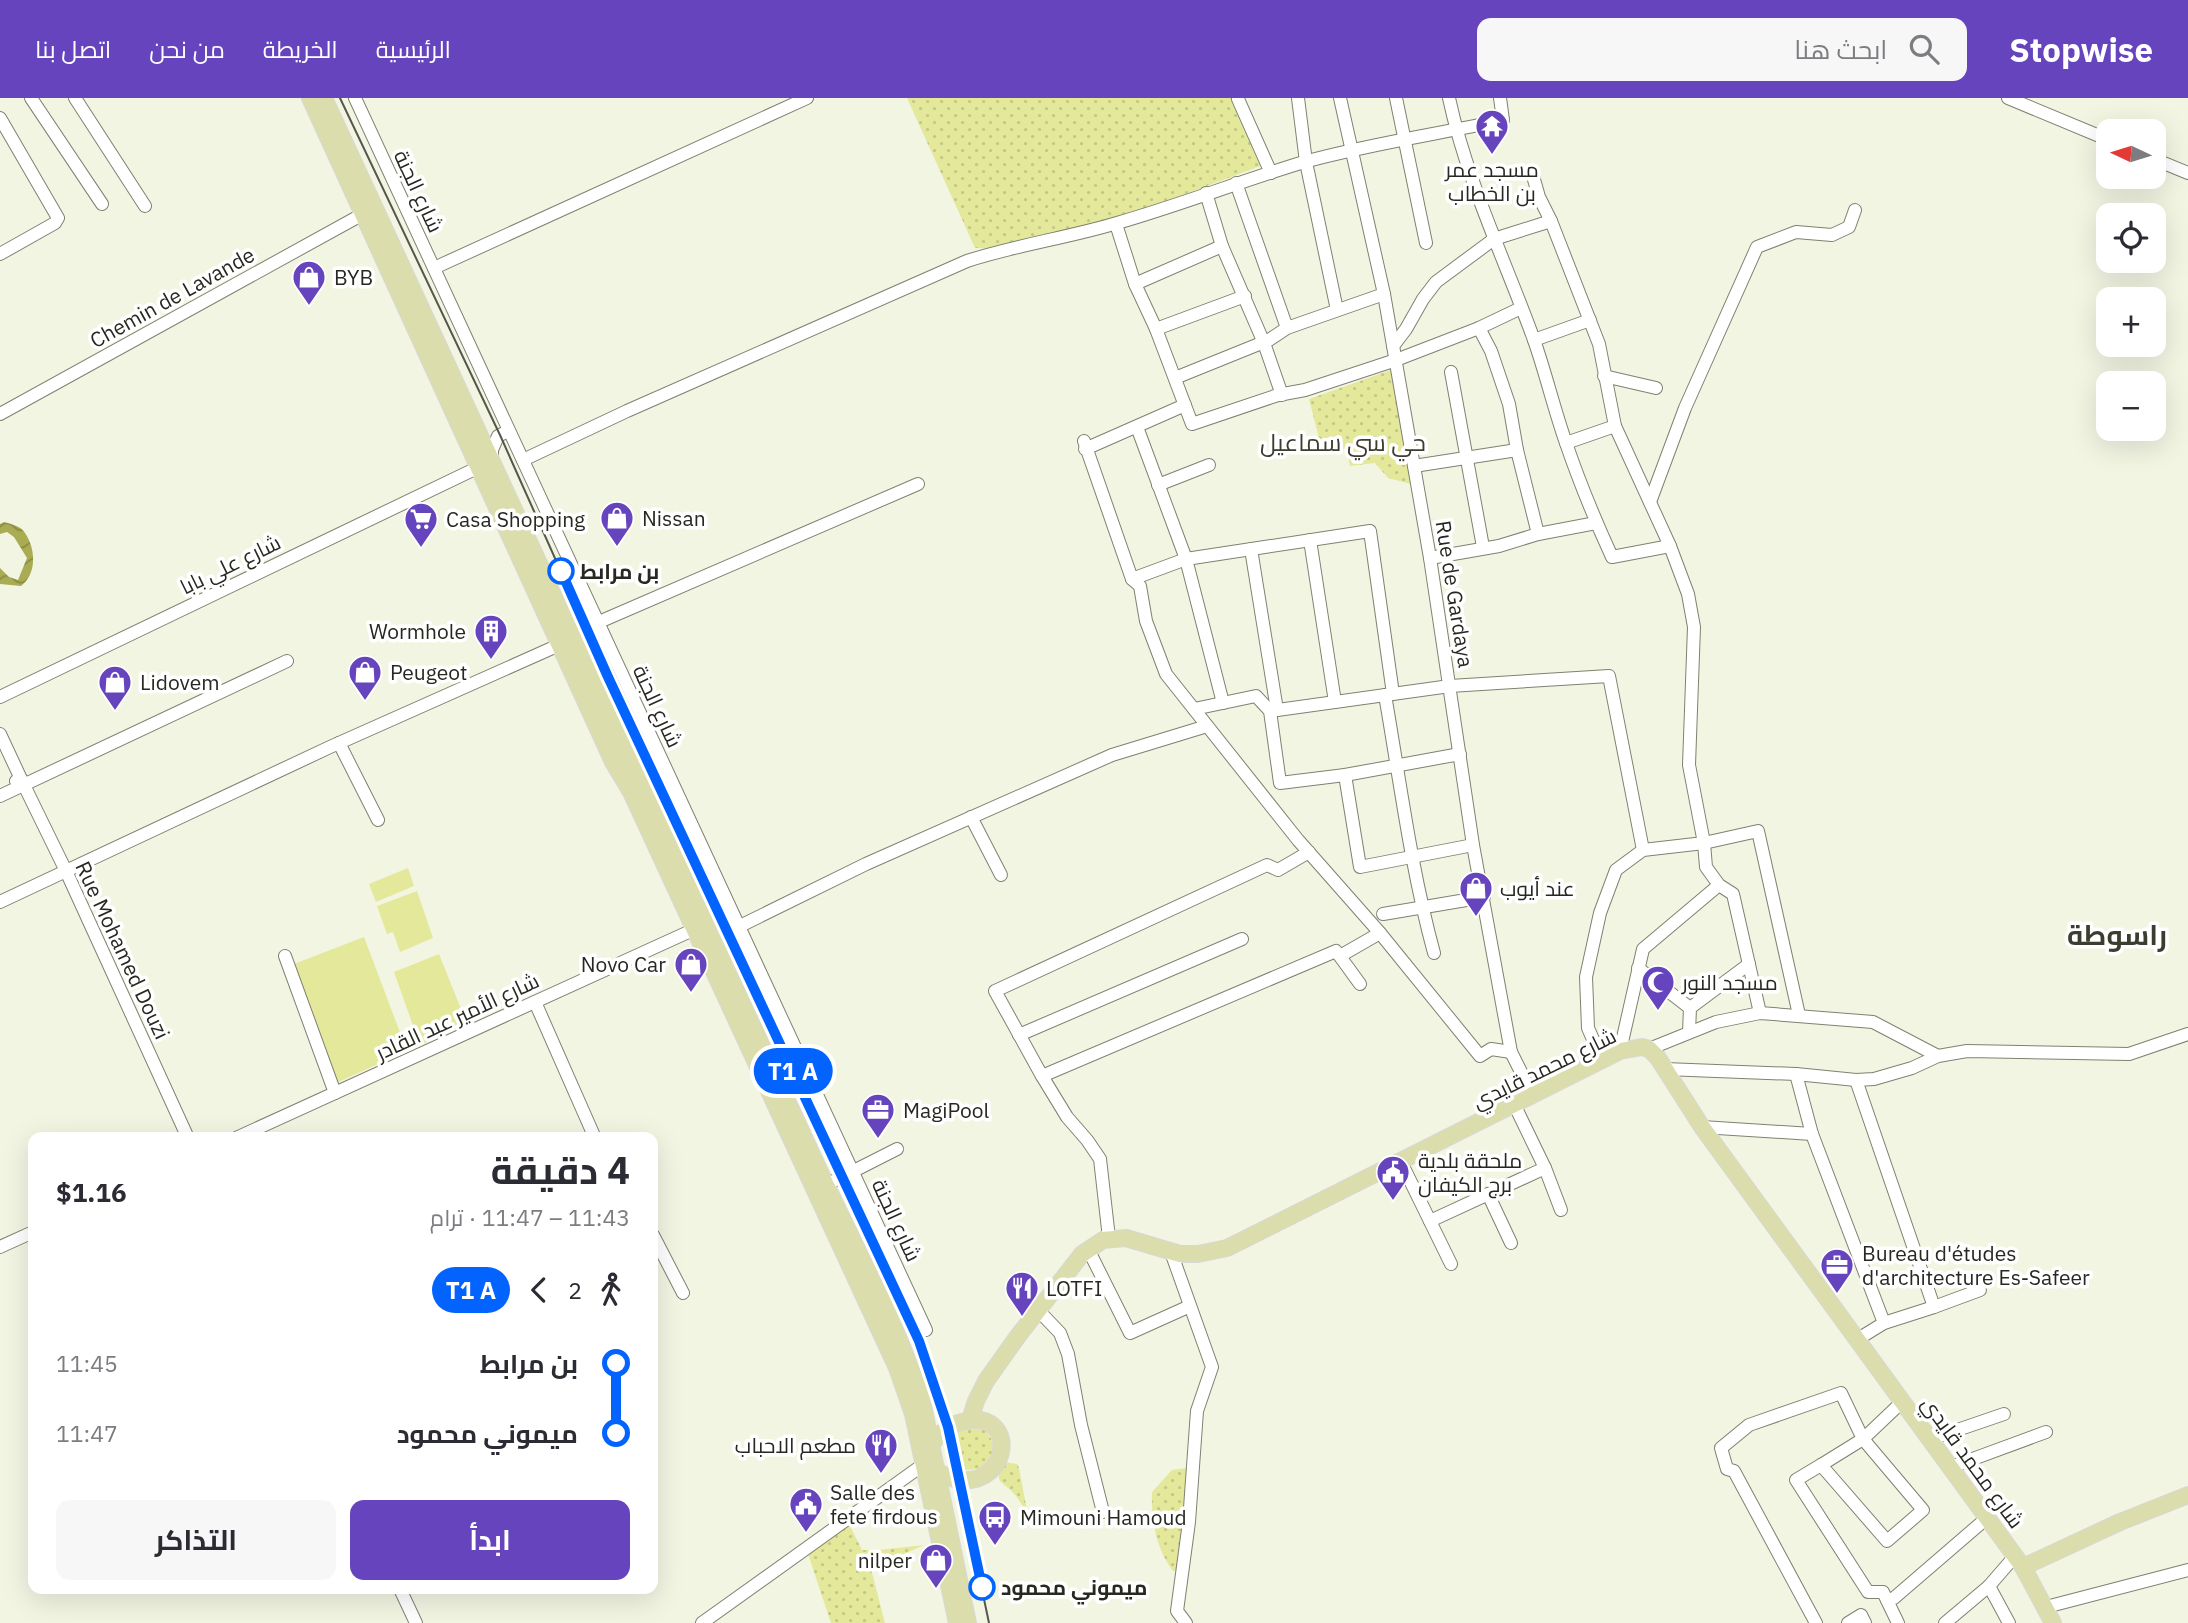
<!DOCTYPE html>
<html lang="ar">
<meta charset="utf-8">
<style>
body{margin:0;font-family:"IBM Plex Sans",Cairo,sans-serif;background:#f7f7f7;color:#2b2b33;direction:rtl;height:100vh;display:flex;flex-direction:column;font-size:26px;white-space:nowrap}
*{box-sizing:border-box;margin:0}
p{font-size:23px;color:#7c7c81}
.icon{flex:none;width:38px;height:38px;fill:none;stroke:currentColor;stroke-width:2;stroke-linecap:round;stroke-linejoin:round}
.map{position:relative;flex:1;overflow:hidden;direction:ltr}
.side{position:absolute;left:28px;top:1034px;width:630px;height:462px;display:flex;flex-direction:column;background:#fff;border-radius:14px;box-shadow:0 7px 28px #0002;direction:rtl}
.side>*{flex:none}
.badge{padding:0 14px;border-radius:23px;font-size:24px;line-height:46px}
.needle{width:46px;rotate:274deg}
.controls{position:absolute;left:2096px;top:21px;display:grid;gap:14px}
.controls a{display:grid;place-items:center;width:70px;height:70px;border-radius:14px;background:#fff;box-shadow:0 7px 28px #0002;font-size:35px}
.map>.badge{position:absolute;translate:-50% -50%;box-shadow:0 0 0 4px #fff}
.legs{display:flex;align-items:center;gap:10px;height:77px;padding:0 28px;font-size:23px}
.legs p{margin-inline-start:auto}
.overview{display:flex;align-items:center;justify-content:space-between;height:119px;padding:0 28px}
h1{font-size:38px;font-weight:700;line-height:52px}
.button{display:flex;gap:14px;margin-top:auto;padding:14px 28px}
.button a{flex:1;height:80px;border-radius:14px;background:#6544bd;color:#fff;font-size:28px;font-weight:700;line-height:80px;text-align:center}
.button a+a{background:#f7f7f7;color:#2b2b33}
ul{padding:0 28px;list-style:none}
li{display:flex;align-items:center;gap:24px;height:70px;font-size:26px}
li i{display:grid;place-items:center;width:10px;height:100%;margin:0 9px;background:currentColor}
li i::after{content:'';width:18px;height:18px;margin:-9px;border:5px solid;border-radius:50%;background:#fff}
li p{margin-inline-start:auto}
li:first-child i{background:linear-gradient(#0000 50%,currentColor 0)}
li:last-child i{background:linear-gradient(currentColor 50%,#0000 0)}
header{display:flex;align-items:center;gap:42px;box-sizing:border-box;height:98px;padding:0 35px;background:#6544bd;color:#fff}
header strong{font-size:33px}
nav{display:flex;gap:38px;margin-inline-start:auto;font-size:24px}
.search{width:490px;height:63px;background:#f7f7f7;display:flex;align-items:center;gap:18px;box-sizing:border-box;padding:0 24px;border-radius:14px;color:#7c7c81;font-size:26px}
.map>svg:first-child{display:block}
.grass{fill:url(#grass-dots)}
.pitch{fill:#e4e89b}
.water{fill:url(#water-waves)}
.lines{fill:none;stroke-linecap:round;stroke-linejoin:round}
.minor-casing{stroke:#7f8171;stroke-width:14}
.major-casing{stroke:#d8d8d7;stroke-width:18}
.minor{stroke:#fff;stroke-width:12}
.major{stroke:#dbddad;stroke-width:16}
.tram{stroke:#55564d;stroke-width:2}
.line-1-casing{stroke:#fff;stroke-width:16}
.line-1{stroke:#0363ff;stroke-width:10}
.stop-1-dot{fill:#fff;stroke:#0363ff;stroke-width:3.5}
.labels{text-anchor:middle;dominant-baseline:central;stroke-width:7;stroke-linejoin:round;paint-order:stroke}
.poi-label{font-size:21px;fill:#282822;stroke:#fff;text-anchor:start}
.street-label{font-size:21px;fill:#282822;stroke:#fff}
.stop-label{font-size:21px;font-weight:bold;fill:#282822;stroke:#fff;text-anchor:start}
.quarter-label{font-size:24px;fill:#3c3d2e;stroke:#fff}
.district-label{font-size:28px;font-weight:bold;fill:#3c3d2e;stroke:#fff}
</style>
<header>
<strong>Stopwise</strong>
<div class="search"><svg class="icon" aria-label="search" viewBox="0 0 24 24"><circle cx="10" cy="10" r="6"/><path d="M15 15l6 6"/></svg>ابحث هنا</div>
<nav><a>الرئيسية</a><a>الخريطة</a><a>من نحن</a><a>اتصل بنا</a></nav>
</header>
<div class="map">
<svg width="2188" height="1525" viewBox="0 0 2188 1525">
<defs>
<pattern id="grass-dots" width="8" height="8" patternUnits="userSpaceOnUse" patternTransform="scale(1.75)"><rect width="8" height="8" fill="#e4e89b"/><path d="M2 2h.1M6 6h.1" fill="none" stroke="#c4c785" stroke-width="1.8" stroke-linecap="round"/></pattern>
<pattern id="water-waves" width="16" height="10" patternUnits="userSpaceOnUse" patternTransform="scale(1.75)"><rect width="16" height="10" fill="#a9ac52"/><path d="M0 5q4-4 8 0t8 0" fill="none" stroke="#8a8c44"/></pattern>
</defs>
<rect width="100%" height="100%" fill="#f3f5e3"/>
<g class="grass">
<polygon points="907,0 1241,0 1266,66 1115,122 1004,151 975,150"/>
<polygon points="1391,272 1411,386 1388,380 1375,365 1350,368 1346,350 1323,356 1309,301"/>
<path d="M 984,1330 L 994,1345 C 991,1366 986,1371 965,1372 L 957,1331 Z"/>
<path d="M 1004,1364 L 1017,1366 L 1019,1370 L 1029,1423 C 1025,1413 1022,1405 1015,1397 C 1003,1382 992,1387 1004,1364 Z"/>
<path d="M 1186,1370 L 1188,1373 L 1178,1472 L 1173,1473 C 1156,1451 1151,1422 1152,1394 L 1172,1372 Z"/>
<polygon points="849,1426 862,1452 879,1452 924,1447 871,1471 885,1525 831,1525 808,1456"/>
</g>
<g class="pitch">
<polygon points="408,770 414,788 376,804 369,786"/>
<polygon points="417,793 433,840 400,854 393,834 387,836 377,808"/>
<polygon points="364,839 407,953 336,985 294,866"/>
<polygon points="439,856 467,926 420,947 394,874"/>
</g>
<path class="water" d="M 4,424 C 11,426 21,428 25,435 C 36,451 37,476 21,488 L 0,486 L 0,470 L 9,479 L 18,482 L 27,460 L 14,439 L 7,434 L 0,436 L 0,426 Z"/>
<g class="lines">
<defs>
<g id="minor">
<polyline points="31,0 102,106"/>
<polyline points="75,0 145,108"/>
<polyline points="355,0 926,1232"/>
<polyline points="1298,0 1306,64 1337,212"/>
<polyline points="1340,0 1384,196 1430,460 1473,747 1511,954 1532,996"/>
<polyline points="1396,0 1426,145"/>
<path d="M 1449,0 C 1467,84 1505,162 1534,242 C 1546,276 1554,311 1566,345 C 1579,383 1595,422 1612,459 L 1670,448"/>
<polyline points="2008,0 2109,42"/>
<polyline points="1238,1 1271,75"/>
<polyline points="0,20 58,120 55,125 0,156"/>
<polyline points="2154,61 2188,75"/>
<polyline points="1533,78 1539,99 1551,123 1599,246 1615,328 1670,448 1688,496 1694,529 1689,667 1704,745 1706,769 1719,787 1733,796 1760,915"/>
<polyline points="1236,85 1287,230"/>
<polyline points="1206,95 1222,148 1264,245 1282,297"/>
<polyline points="1116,126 1135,186 1156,231 1192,326 1278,297 1305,292 1396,262 1479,230 1521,210"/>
<polyline points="434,170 807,0"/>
<polyline points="1135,186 1222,148"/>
<polyline points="1479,230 1491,253 1509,306 1517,352 1538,436"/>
<polyline points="1156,231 1245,198"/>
<polyline points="1534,242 1590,222"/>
<polyline points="1393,248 1406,231 1423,201 1436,184 1494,141 1551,123"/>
<polyline points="1451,274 1483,449"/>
<polyline points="1604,278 1656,290"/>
<polyline points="1175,280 1269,242 1287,230 1384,196"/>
<polyline points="0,316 363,116"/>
<polyline points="1137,329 1186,461 1223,605"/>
<polyline points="1084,343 1132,481 1186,461 1370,433 1393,596"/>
<polyline points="1566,345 1615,328"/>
<polyline points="1085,351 1185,307"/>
<path d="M 523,362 L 627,313 L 967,163 C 1016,147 1067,140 1117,125 C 1180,107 1241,83 1304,64 C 1368,46 1438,36 1503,22 L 1500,0"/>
<polyline points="492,363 492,352 498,338 508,333"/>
<polyline points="1414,368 1517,352"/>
<polyline points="1158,387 1209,367"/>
<polyline points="1650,404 1685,310 1757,149 1796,134 1832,137 1849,129 1855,112"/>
<polyline points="1310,442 1335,604"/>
<polyline points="1251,451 1277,612"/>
<polyline points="1430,460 1499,448 1538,436 1596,425"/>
<polyline points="1132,481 1140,488 1146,523 1166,576 1298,742 1380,835 1480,958 1491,951 1511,954"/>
<polyline points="599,524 918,386"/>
<path d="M 1385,597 C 1400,683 1411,771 1434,855"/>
<polyline points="0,599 477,370"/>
<polyline points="1194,611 1256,598 1270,613 1280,685 1345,677 1460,656"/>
<polyline points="1270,613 1450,588 1609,578 1643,752"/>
<polyline points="0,636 21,681 16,683"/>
<polyline points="339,645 378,722"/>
<polyline points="1345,677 1360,769 1473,747"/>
<polyline points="21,681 66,773 188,1040"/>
<polyline points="0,698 287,563"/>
<polyline points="971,719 1001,777"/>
<polyline points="0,804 330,649 559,547"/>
<polyline points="1383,816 1484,799"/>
<polyline points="740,828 866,766 1112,657 1207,628"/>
<polyline points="285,858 335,995"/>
<polyline points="1340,858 1380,835"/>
<polyline points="1638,870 1690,910"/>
<polyline points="535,904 595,1040"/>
<polyline points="1689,934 1690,910 1749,866"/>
<polyline points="1019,937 1242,841"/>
<polyline points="1649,951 1716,924 1760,915 1873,924 1938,958"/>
<polyline points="1620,953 1643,851 1719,787"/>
<polyline points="1602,962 1588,930 1586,879 1600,815 1616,772 1643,752 1704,745 1758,733 1799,917"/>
<polyline points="1665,971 1796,976 1856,982 1874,981 1912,970 1938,958 1967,953 2129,956 2188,936"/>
<polyline points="1796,976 1812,1036 1884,1225"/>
<polyline points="1042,978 1336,853 1360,886"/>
<polyline points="1856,982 1934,1209 1884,1225 1858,1241"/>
<polyline points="1702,1029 1812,1036"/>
<polyline points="236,1040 695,831"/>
<polyline points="1401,1064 1451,1166"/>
<polyline points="1545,1070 1561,1112"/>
<polyline points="826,1087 897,1051"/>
<polyline points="1488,1096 1511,1145"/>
<polyline points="1430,1123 1545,1070 1514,1006"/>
<polyline points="653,1137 683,1195"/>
<polyline points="1109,1140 1100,1061 1087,1042 1067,1019 1042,978 995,893 1267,767 1278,772 1309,754"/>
<polyline points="0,1149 33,1134"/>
<polyline points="1088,1151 1130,1235 1190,1208"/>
<polyline points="1171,1154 1212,1269 1197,1313 1189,1424 1177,1513 1186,1525"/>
<polyline points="1934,1209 1980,1192"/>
<polyline points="1039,1213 1060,1235 1068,1256 1081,1327 1103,1414"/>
<polyline points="1931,1341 2004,1316"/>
<polyline points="1951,1369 2046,1334"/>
<polyline points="1989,1488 2009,1525"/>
<polyline points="400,1491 416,1525"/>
<polyline points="1887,1502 1894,1500 1988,1419"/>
<polyline points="2046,1509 2188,1472"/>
<polyline points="702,1525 924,1366"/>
<polyline points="1816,1525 1734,1373 1727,1371 1721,1350 1749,1327 1841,1295 1863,1341 1821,1367"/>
<polyline points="1848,1525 1861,1517 1865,1525"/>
<polyline points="1898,1525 1883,1494 1868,1494 1796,1382 1821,1367 1887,1443 1923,1412 1863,1341 1903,1303"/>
<polyline points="1945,1525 1989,1488 2015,1458"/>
</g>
<g id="major">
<polyline points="310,0 613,664 631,694 897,1270 913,1316 957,1525"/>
<polyline points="324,0 826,1087 889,1217 920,1293 968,1525"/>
<polyline points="970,1322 976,1303 986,1283 1018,1238 1082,1156 1103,1142 1126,1140 1180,1156 1198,1156 1227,1150 1620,953 1642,949 1649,951 1658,960 1702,1029 2023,1469 2053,1525"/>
<path d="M 929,1369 C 938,1374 949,1381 959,1382 C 1013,1387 1016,1312 966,1323 C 949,1326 938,1335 929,1351"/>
<polyline points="2023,1469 2120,1424 2188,1397"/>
</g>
</defs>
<use href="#minor" class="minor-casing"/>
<use href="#major" class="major-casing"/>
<use href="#minor" class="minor"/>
<use href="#major" class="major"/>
<polyline class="tram" points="340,0 500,337 608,579 919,1243 948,1329 989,1525"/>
</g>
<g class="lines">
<defs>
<polyline id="line-1" points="561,473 608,579 919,1243 948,1329 982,1489"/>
</defs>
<use href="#line-1" class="line-1-casing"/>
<use href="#line-1" class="line-1"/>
</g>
<defs>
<symbol id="temple-pin" viewBox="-11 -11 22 30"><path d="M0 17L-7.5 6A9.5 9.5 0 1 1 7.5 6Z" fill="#6544bd" stroke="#fff"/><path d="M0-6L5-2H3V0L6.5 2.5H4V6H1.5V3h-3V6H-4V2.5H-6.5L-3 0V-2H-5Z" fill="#fff"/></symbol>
<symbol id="shop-pin" viewBox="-11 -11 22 30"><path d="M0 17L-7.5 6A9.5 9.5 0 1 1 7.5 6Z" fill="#6544bd" stroke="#fff"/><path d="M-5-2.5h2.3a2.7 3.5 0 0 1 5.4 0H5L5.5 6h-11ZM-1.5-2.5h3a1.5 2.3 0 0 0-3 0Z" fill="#fff"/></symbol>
<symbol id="supermarket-pin" viewBox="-11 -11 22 30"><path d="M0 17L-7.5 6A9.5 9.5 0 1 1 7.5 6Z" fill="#6544bd" stroke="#fff"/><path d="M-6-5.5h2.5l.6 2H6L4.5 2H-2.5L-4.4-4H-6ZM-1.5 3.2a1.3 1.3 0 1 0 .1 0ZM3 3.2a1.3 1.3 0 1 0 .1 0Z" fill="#fff"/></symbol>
<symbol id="building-pin" viewBox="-11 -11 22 30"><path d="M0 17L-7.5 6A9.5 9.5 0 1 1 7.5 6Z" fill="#6544bd" stroke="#fff"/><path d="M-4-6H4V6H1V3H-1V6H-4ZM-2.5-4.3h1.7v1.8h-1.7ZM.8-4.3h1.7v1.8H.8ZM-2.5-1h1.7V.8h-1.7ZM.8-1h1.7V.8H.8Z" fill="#fff"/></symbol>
<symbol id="mosque-pin" viewBox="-11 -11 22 30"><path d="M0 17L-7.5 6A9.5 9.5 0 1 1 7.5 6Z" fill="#6544bd" stroke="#fff"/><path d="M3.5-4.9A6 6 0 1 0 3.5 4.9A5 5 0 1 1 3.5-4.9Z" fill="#fff"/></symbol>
<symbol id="office-pin" viewBox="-11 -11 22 30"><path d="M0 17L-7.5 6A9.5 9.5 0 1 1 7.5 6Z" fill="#6544bd" stroke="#fff"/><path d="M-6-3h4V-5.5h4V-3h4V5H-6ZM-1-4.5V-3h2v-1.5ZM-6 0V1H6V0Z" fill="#fff"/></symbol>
<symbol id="civic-pin" viewBox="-11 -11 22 30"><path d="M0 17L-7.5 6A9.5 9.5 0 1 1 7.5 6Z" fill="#6544bd" stroke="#fff"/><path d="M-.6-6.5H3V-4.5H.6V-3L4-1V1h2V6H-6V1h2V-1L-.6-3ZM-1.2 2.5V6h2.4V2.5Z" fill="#fff"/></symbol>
<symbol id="restaurant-pin" viewBox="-11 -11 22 30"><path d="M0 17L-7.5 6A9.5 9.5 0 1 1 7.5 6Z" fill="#6544bd" stroke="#fff"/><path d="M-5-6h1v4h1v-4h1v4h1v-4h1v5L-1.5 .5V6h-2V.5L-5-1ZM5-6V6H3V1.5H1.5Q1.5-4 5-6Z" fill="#fff"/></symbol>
<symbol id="bus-pin" viewBox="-11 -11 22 30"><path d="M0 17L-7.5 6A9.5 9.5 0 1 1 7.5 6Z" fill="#6544bd" stroke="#fff"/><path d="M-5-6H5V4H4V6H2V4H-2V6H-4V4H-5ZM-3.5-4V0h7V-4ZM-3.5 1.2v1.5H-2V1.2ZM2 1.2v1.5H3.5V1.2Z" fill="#fff"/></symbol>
</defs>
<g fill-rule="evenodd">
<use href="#temple-pin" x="1473" y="9" width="38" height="52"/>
<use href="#shop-pin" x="290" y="160" width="38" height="52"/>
<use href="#shop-pin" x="598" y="401" width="38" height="52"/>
<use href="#supermarket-pin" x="402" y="402" width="38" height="52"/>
<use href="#building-pin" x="472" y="514" width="38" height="52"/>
<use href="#shop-pin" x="346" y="555" width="38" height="52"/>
<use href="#shop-pin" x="96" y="565" width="38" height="52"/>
<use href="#shop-pin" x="1457" y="771" width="38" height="52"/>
<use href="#shop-pin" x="672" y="847" width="38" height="52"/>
<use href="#mosque-pin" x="1639" y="865" width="38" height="52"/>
<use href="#office-pin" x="859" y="993" width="38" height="52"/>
<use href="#civic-pin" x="1374" y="1055" width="38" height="52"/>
<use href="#office-pin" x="1818" y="1148" width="38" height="52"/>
<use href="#restaurant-pin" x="1003" y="1171" width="38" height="52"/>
<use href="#restaurant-pin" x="862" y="1328" width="38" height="52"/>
<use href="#civic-pin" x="787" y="1387" width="38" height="52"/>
<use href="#bus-pin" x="976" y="1400" width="38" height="52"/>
<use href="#shop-pin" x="917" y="1443" width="38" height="52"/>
</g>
<g class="stop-1-dot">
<circle cx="561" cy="473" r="12"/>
<circle cx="982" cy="1489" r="12"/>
</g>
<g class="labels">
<g class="poi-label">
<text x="1492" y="71" text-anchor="middle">مسجد عمر<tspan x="1492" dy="24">بن الخطاب</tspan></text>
<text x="334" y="179">BYB</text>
<text x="642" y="420">Nissan</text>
<text x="446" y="421">Casa Shopping</text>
<text x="466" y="533" text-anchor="end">Wormhole</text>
<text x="390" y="574">Peugeot</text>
<text x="140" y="584">Lidovem</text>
<text x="1500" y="790">عند أيوب</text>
<text x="666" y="866" text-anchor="end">Novo Car</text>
<text x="1682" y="884">مسجد النور</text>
<text x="903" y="1012">MagiPool</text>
<text x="1418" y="1062">ملحقة بلدية<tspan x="1418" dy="24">برج الكيفان</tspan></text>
<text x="1862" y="1155">Bureau d'études<tspan x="1862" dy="24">d'architecture Es-Safeer</tspan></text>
<text x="1046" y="1190">LOTFI</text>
<text x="856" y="1347" text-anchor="end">مطعم الاحباب</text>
<text x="830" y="1394">Salle des<tspan x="830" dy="24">fete firdous</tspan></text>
<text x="1020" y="1419">Mimouni Hamoud</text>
<text x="912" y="1462" text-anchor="end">nilper</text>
</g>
<g class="street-label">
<text transform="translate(419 93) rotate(65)">شارع الجنة</text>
<text transform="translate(172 199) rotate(-29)">Chemin de Lavande</text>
<text transform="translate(230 466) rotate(-26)">شارع علي بابا</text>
<text transform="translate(1455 496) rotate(81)">Rue de Gardaya</text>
<text transform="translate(658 608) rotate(65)">شارع الجنة</text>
<text transform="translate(123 852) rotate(65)">Rue Mohamed Douzi</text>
<text transform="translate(457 918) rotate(-25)">شارع الأمير عبد القادر</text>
<text transform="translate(1544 970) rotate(-26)">شارع محمد قايدي</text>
<text transform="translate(897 1122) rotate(65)">شارع الجنة</text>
<text transform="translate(1973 1364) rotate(54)">شارع محمد قايدي</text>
</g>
<g class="stop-label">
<text x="580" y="473">بن مرابط</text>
<text x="1001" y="1489">ميموني محمود</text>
</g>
<g class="quarter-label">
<text x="1343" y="344">حي سي سماعيل</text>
</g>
<g class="district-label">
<text x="2117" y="836">راسوطة</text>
</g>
</g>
</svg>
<div class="controls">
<a><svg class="needle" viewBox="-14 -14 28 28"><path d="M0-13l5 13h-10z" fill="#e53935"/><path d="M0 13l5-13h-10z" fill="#7c7c81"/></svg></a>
<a><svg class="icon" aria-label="locate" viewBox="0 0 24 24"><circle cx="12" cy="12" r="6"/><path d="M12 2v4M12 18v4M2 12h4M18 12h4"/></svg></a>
<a>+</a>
<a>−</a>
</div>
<b class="badge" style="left:793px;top:973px;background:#0363ff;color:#fff">T1 A</b>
<section class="side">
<div class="overview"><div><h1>4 دقيقة</h1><p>11:43 – 11:47 · ترام</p></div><b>$1.16</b></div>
<div class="legs"><svg class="icon" aria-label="walk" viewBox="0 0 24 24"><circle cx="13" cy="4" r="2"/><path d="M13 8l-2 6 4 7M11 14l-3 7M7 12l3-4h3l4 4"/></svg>2<svg class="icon" aria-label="back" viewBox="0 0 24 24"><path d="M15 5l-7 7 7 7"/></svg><b class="badge" style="background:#0363ff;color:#fff">T1 A</b></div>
<ul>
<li><i style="color:#0363ff"></i><b>بن مرابط</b><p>11:45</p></li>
<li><i style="color:#0363ff"></i><b>ميموني محمود</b><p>11:47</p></li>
</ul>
<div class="button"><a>ابدأ</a><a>التذاكر</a></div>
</section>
</div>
